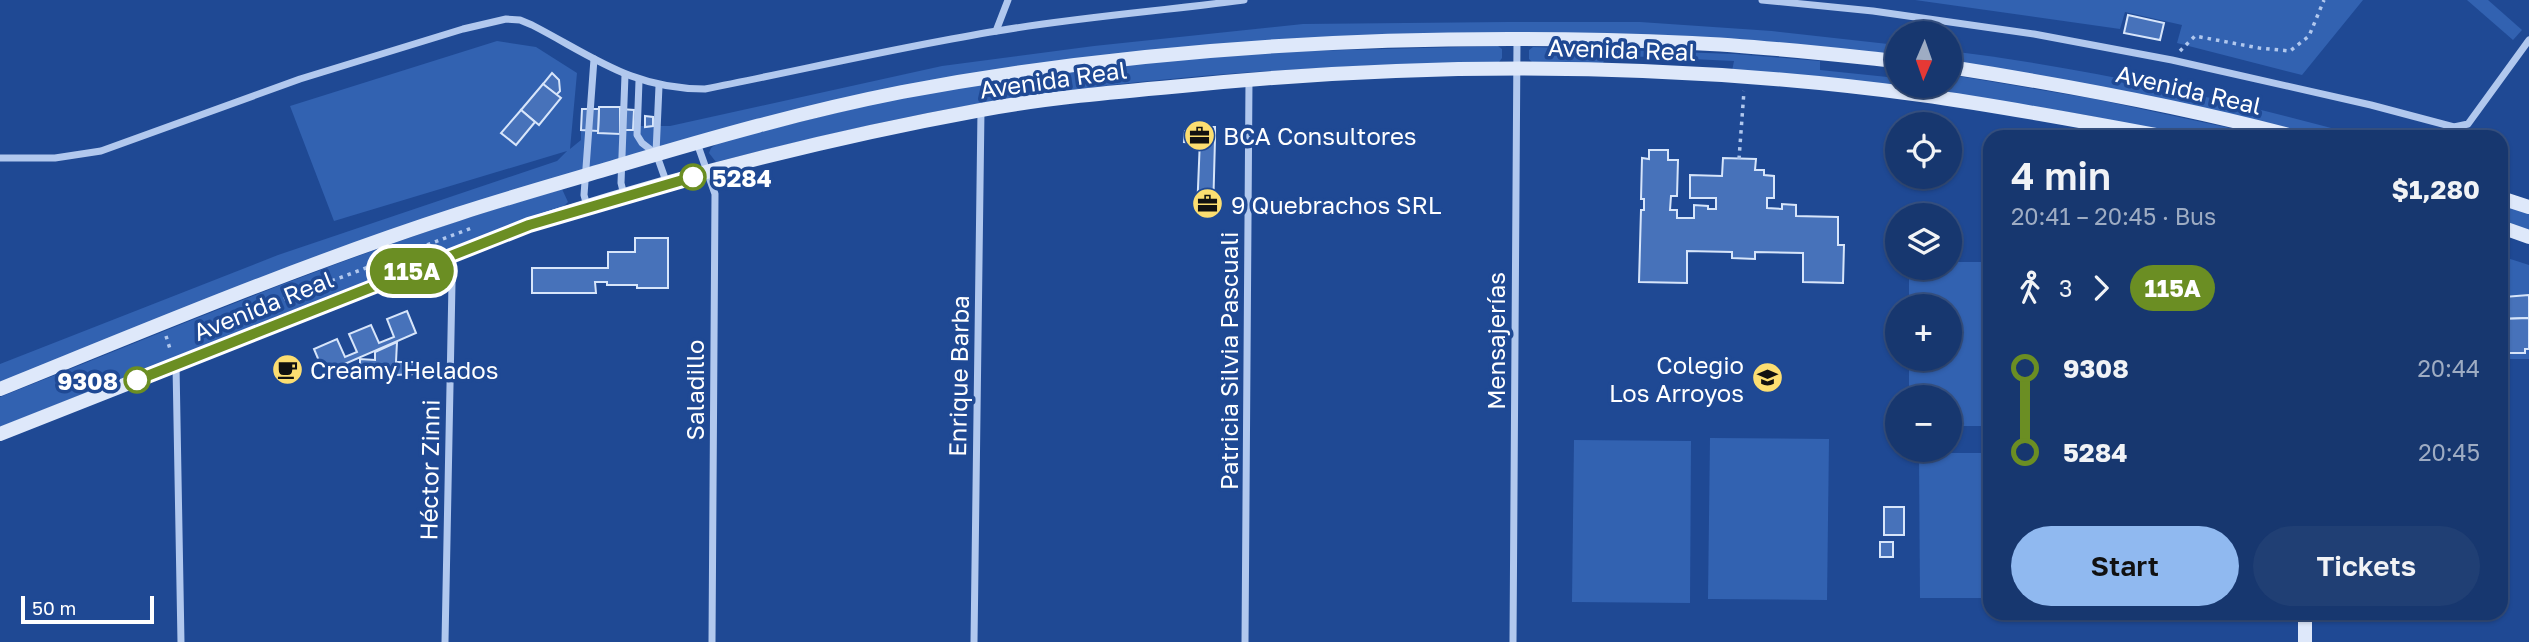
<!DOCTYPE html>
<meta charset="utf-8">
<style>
body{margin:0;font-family:"Golos Text",sans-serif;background:#203f74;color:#f1f3f6;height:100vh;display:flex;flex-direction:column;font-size:26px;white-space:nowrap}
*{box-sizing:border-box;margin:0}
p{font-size:23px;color:#9eacc3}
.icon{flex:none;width:38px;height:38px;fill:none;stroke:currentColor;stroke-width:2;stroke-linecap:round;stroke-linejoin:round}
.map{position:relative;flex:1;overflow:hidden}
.drawer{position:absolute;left:1983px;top:130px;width:525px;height:490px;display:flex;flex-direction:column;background:#17376f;border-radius:21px;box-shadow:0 2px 5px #0004,0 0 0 2px #365182}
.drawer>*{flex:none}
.badge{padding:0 14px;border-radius:23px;font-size:24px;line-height:46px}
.needle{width:46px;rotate:182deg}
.controls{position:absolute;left:1885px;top:21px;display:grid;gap:14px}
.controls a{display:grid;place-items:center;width:77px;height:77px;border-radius:50%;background:#17376f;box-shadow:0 2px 5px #0004,0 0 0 2px #365182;font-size:35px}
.scale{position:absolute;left:21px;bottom:18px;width:133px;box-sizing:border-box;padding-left:7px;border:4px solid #fff;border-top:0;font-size:19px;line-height:24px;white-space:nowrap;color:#fff;-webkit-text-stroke:5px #1f4994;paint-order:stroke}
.map>.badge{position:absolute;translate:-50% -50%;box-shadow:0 0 0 4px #fff}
.legs{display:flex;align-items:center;gap:10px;height:77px;padding:0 28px;font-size:23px}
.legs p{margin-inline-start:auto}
.head{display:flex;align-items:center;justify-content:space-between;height:119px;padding:0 28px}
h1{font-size:38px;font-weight:600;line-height:52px}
.button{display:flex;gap:14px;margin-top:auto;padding:14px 28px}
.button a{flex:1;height:80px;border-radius:42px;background:#90b9f0;color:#111;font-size:28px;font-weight:600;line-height:80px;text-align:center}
.button a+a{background:#203f74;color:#f1f3f6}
ul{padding:0 28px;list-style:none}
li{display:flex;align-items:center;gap:24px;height:84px;font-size:26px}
li i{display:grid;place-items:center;width:10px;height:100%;margin:0 9px;background:currentColor}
li i::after{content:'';width:18px;height:18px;margin:-9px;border:5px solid;border-radius:50%;background:#17376f}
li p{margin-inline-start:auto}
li:first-child i{background:linear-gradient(#0000 50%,currentColor 0)}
li:last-child i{background:linear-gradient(currentColor 50%,#0000 0)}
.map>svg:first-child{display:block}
.green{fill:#3262b1}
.building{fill:#4772ba;stroke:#d7e5fa;stroke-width:2}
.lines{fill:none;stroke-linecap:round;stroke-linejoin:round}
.path{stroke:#b1c8ee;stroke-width:3.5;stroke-dasharray:3.5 5;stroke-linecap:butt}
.street{stroke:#b1c8ee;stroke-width:7}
.secondary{stroke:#dee8fa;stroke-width:14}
.line-1-casing{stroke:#fff;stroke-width:16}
.line-1{stroke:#6b8e23;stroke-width:10}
.stop-1-dot{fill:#fff;stroke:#6b8e23;stroke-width:3.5}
.labels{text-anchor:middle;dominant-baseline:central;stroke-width:7;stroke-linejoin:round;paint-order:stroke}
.street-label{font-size:24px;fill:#fff;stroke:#1f4994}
.poi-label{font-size:24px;fill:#fff;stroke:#1f4994;text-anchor:start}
.stop-label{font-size:24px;font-weight:bold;fill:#fff;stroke:#1f4994;text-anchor:start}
</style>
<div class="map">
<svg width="2529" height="642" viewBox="0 0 2529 642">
<rect width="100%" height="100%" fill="#1f4994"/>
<g class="green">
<polygon points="1915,0 2363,0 2302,75 2177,43 2182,25 2125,12 2120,29"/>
<polygon points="2467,0 2488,0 2522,30 2513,40"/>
<polygon points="1507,22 1640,22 1772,31 1897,45 1897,61 1695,43 1265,48 898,93 457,214 0,389 0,364 278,255 557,161 567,151 334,221 290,106 497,41 536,47 577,73 570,149 581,140 581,130 619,134 620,130 633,130 633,126 670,126 942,66 1094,46 1303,24"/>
<path d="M 1498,46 L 1502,49 L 1502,58 L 1499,62 C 1310,65 1119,77 933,112 C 860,126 788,144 716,162 L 709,153 L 711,148 L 719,142 L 893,99 L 991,81 L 1228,53 Z"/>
<polygon points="1533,47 1735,54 1820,61 1820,70 1897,78 1897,86 1950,86 1952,75 2095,99 2267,136 2185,136 2086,115 1943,92 1732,71 1734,61 1605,55 1603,64 1532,62 1529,59 1529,50"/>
<path d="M 1950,51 C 2088,68 2226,99 2361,136 L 2293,136 L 1950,67 Z"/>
<path d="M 562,189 L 568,202 L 564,206 L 323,298 L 0,427 L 0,397 C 186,323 370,244 562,189 Z"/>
<polygon points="2501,204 2529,214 2529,232 2501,222"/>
<polygon points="2501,256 2529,265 2529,359 2501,359"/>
<polygon points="1950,262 1990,262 1990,426 1950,426 1950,397 1909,397 1909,359 1950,359 1950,306 1909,306 1909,268 1950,268"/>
<polygon points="1710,438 1829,439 1827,600 1708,599"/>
<polygon points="1574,440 1691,441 1690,603 1572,602"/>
<polygon points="1919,453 1990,453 1990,598 1920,598"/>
</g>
<g class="building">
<polygon points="2128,15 2164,23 2160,40 2124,33"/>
<polygon points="552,73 559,80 560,91 556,95 543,84"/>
<polygon points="543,84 561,98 539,125 521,110"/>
<polygon points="599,107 620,107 620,134 598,133"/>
<polygon points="582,109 599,109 598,131 581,130"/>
<polygon points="620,109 634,110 633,130 620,130"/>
<polygon points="521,110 535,122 516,145 501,133"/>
<polygon points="645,116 653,117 653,126 645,127"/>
<polygon points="1199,127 1215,127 1215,139 1200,139 1199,143 1184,142 1185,131"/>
<polygon points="1200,139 1215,139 1213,213 1197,212"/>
<polygon points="1649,150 1668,150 1668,160 1678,160 1677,196 1671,196 1670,210 1677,210 1677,218 1694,218 1694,205 1708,206 1708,209 1716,209 1716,198 1690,198 1690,175 1722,176 1723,158 1756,159 1755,170 1764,170 1764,175 1774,176 1774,198 1767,198 1767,208 1782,209 1782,204 1796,205 1796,216 1838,217 1838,245 1844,245 1843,283 1803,282 1803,253 1755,252 1755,259 1732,258 1732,252 1687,251 1687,283 1639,282 1641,210 1644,210 1644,199 1641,199 1642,158 1649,159"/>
<polygon points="635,238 668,238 668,288 637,288 637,285 607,285 607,282 595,282 596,293 532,293 532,268 608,268 608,252 635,252"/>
<polygon points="2501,293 2504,297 2529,295 2529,318 2501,319"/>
<polygon points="407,311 416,333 324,373 314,349 337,339 345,357 357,352 349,334 371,325 379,343 394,337 387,319"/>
<polygon points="2529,318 2529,349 2525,349 2525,353 2501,353 2501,319"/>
<polygon points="397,342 396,362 416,362 416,374 374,376 373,373 360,373 360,359 375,360 375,352"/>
<polygon points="292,363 295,369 282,375 280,368"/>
<rect x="1884" y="507" width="20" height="28"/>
<rect x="1880" y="542" width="13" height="15"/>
</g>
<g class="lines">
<g class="path">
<polyline points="2180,51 2195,36 2259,48 2290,51 2309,36 2324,0"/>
<polyline points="1739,159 1744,91"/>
<polyline points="268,305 472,228"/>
<polyline points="166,336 171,352"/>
</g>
<g class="street">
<polyline points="1762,0 1873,11 2034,34 2172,60 2371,105 2454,127 2468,124 2529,40"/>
<polyline points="996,31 1008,0"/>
<polyline points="639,81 637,135 642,143 655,153"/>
<polyline points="659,86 656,153 667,184"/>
<polyline points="697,143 715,194 712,642"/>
<path d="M 0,158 L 55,158 L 101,151 L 300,79 L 463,29 L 506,19 L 520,20 L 532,25 C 594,57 632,89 705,89 C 802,70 899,47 997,31 C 1079,17 1162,11 1244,0"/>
<polyline points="624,195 621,183 625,75"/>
<polyline points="587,206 584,195 594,59"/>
<polyline points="176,365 181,642"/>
<polyline points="445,642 452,283 449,257"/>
<polyline points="974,642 981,110"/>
<polyline points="1245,642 1249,80"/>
<polyline points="1513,642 1517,40"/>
</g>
<g class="secondary">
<path d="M 1950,67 C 2065,85 2180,106 2293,136"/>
<polyline points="2501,198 2529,207"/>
<polyline points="2501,227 2529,237"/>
<path d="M 0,389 C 151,328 303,264 458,214 C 510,197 564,182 617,166 C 711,138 805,111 902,92 C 1160,43 1430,32 1692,43 C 1760,46 1829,54 1897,61"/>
<path d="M 0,434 L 529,225 L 562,214 C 699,171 839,136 981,110 C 1047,98 1115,92 1182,86 C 1427,61 1677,62 1921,95 C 2001,106 2081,121 2161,136"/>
<polyline points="2305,612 2305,642"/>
</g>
</g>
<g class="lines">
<defs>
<polyline id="line-1" points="137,380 529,225 693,177"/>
</defs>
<use href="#line-1" class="line-1-casing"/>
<use href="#line-1" class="line-1"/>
</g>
<defs>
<symbol id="office-disc" viewBox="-11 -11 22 22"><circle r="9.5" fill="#fcde71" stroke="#1f4994"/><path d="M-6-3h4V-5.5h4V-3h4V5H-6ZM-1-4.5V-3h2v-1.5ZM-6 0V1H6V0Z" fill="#111"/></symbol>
<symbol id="cafe-disc" viewBox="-11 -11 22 22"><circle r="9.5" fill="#fcde71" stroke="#1f4994"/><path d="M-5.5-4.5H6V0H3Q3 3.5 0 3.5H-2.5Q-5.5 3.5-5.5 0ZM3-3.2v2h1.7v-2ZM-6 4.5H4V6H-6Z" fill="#111"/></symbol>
<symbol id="school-disc" viewBox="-11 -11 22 22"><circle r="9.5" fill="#fcde71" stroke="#1f4994"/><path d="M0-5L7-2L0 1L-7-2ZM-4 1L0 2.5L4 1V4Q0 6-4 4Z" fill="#111"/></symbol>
</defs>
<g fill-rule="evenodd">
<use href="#office-disc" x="1182" y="118" width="35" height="35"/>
<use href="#office-disc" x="1190" y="186" width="35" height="35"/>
<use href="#cafe-disc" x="270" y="352" width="35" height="35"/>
<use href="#school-disc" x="1750" y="360" width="35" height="35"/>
</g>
<g class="stop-1-dot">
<circle cx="693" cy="177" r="12"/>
<circle cx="137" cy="380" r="12"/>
</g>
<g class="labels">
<g class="street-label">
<text transform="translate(1622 49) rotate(2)">Avenida Real</text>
<text transform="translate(1053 79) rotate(-8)">Avenida Real</text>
<text transform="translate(2189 89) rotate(13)">Avenida Real</text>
<text transform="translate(263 305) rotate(-22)">Avenida Real</text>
<text transform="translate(1495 341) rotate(-90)">Mensajerías</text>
<text transform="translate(1228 361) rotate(-90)">Patricia Silvia Pascuali</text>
<text transform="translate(958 376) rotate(-89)">Enrique Barba</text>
<text transform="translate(694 390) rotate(-90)">Saladillo</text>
<text transform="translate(429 470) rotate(-89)">Héctor Zinni</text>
</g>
<g class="poi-label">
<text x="1223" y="135">BCA Consultores</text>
<text x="1231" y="204">9 Quebrachos SRL</text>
<text x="1744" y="364" text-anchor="end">Colegio<tspan x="1744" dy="28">Los Arroyos</tspan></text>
<text x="310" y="369">Creamy Helados</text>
</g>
<g class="stop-label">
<text x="712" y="177">5284</text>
<text x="118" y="380" text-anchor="end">9308</text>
</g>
</g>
</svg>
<div class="controls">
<a><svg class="needle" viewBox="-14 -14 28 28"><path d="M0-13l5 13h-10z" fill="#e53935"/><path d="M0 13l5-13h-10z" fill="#9eacc3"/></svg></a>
<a><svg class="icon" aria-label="locate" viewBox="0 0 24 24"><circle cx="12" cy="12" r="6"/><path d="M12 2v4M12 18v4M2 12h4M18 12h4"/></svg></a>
<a><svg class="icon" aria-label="layers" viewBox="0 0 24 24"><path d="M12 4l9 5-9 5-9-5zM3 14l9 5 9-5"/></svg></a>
<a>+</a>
<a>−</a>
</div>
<div class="scale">50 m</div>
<b class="badge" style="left:412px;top:271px;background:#6b8e23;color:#fff">115A</b>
<section class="drawer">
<div class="head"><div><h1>4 min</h1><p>20:41 – 20:45 · Bus</p></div><b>$1,280</b></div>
<div class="legs"><svg class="icon" aria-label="walk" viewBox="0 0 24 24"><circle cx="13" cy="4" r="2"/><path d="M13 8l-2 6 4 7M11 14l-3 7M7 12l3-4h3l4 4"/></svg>3<svg class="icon" aria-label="forward" viewBox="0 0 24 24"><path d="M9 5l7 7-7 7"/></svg><b class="badge" style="background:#6b8e23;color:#fff">115A</b></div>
<ul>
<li><i style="color:#6b8e23"></i><b>9308</b><p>20:44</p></li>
<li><i style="color:#6b8e23"></i><b>5284</b><p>20:45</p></li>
</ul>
<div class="button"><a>Start</a><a>Tickets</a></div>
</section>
</div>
